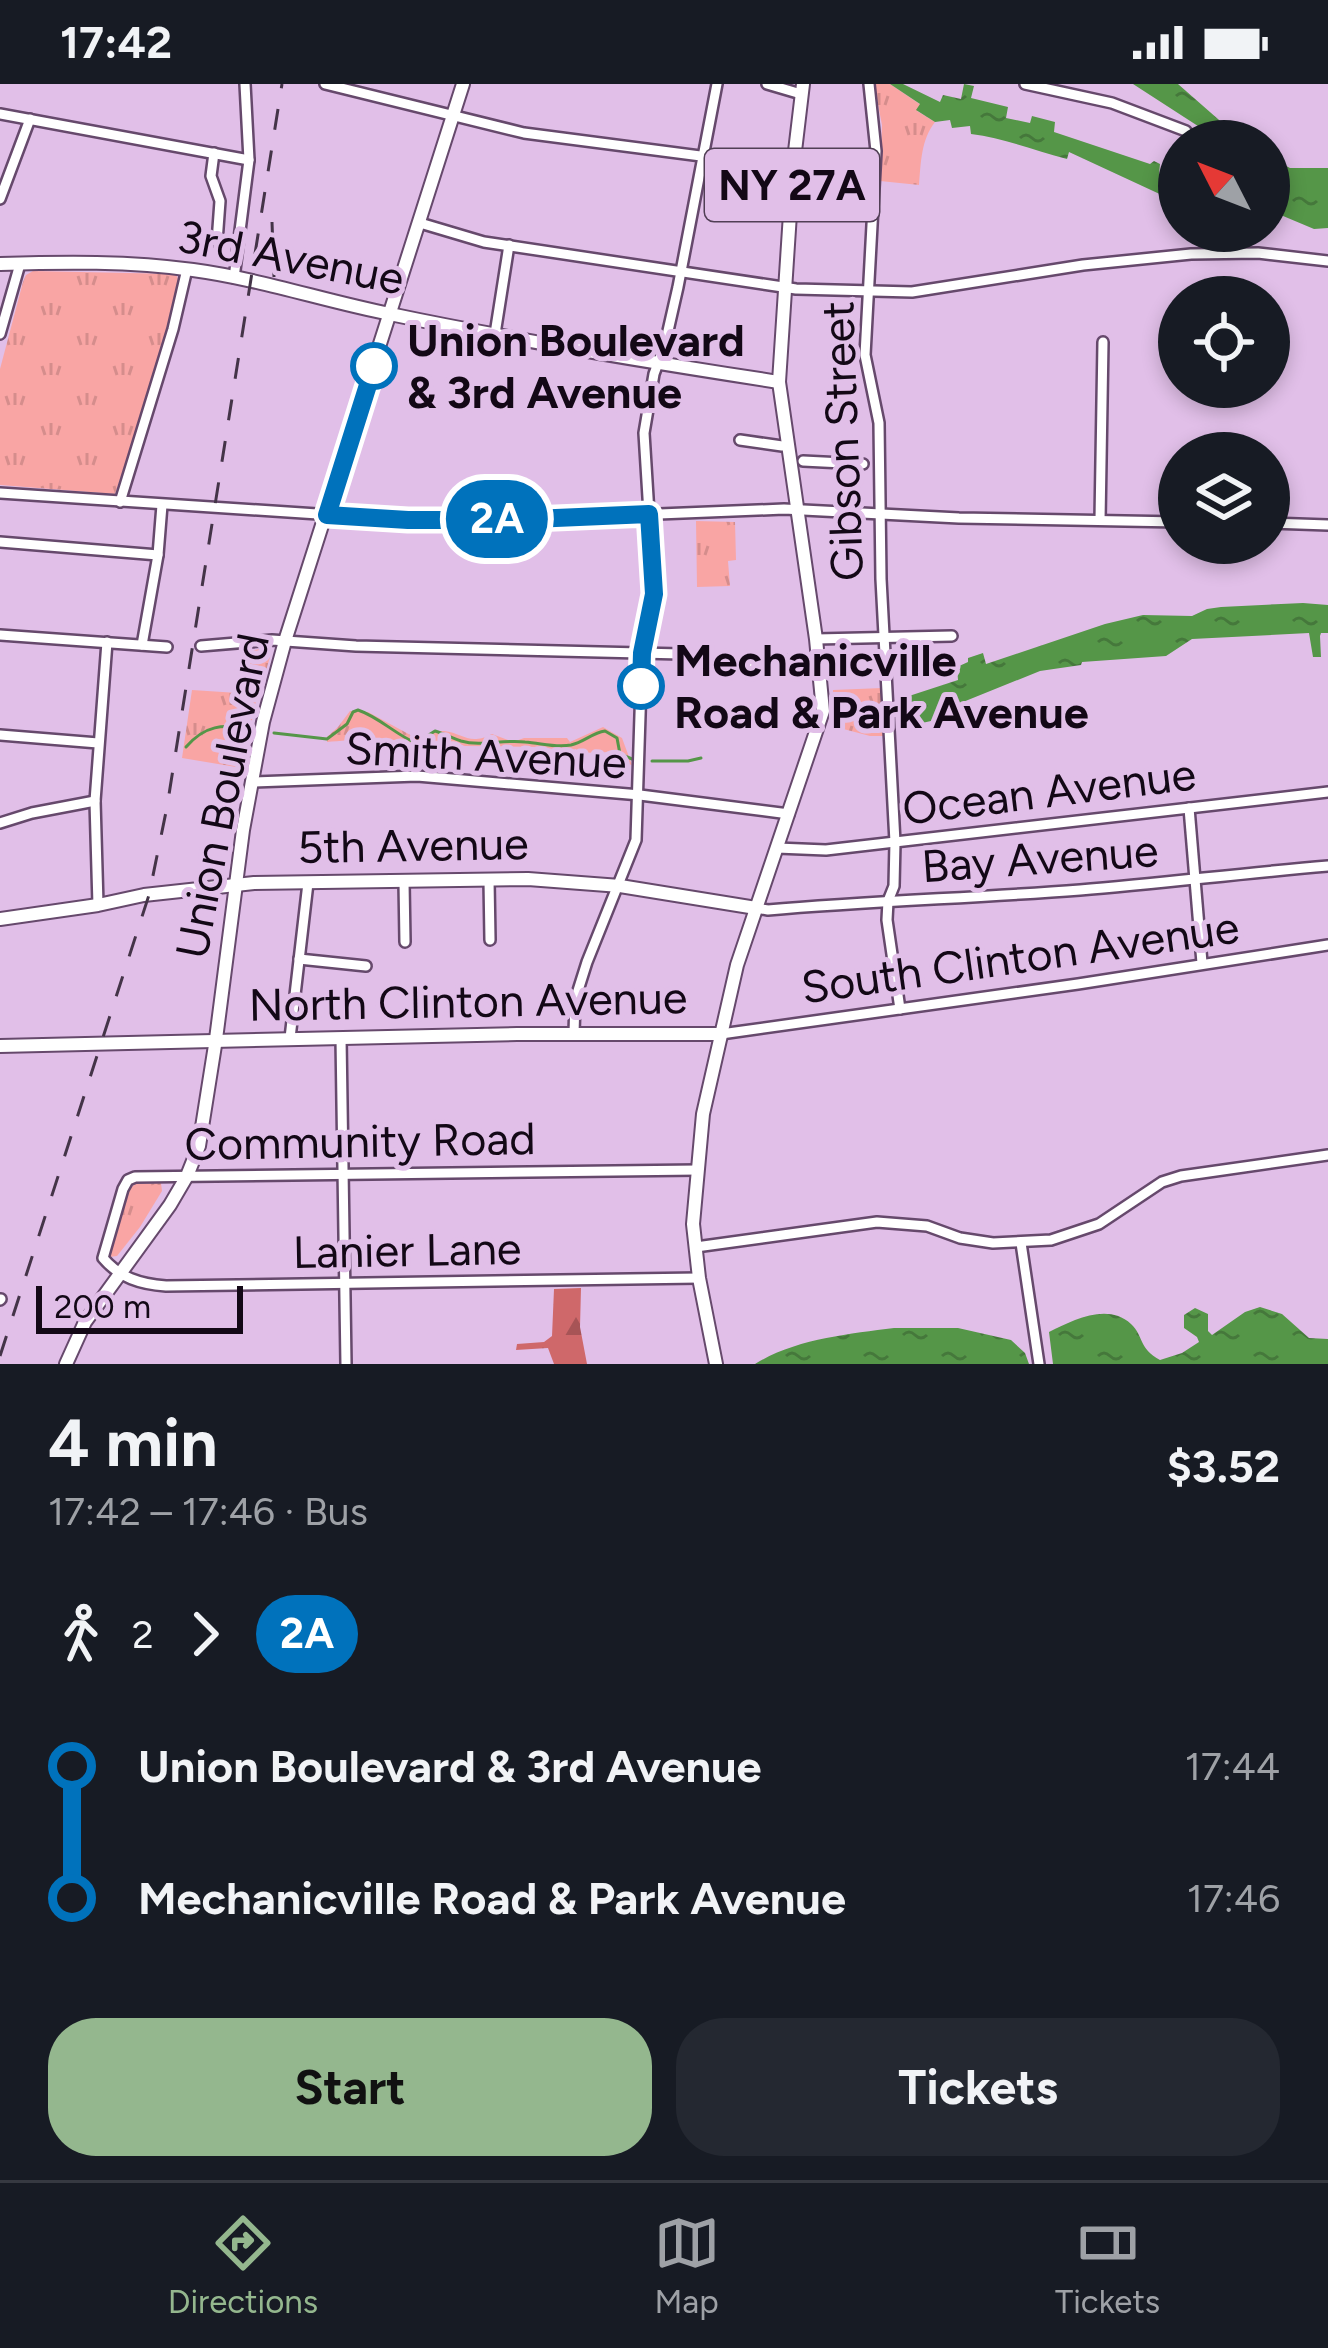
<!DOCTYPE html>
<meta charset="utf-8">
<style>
body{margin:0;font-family:Figtree,sans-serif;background:#242831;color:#f1f3f6;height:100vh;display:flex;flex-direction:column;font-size:45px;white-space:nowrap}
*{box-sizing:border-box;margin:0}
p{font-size:39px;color:#9ea1a6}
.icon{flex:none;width:66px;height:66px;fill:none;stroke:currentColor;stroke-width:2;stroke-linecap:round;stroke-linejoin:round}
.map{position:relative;height:1280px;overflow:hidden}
.drawer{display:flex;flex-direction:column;background:#171b24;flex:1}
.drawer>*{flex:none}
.badge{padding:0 24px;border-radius:39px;font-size:42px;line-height:78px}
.needle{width:78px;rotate:312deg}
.tools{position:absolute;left:1158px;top:36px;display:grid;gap:24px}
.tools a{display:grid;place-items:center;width:132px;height:132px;border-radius:50%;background:#171b24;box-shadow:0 6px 18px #0003;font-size:60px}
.scale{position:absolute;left:36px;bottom:30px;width:207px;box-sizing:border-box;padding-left:12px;border:6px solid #130816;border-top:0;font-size:33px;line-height:42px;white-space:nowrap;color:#130816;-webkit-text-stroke:9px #e1bfe8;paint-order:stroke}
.map>.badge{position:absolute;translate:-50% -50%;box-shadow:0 0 0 6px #fff}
.legs{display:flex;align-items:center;gap:18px;height:132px;padding:0 48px;font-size:39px}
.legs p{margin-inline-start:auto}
.headline{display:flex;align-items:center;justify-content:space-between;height:204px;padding:0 48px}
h1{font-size:66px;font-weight:700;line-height:90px}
.button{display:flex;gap:24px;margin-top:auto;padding:24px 48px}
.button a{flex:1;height:138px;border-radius:48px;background:#94b78e;color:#111;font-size:48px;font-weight:700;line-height:138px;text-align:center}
.button a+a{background:#242831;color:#f1f3f6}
ul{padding:0 48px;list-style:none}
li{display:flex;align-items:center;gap:42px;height:132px;font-size:45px}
li i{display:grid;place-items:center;width:18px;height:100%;margin:0 15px;background:currentColor}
li i::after{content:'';width:30px;height:30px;margin:-15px;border:9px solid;border-radius:50%;background:#171b24}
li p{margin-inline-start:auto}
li:first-child i{background:linear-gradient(#0000 50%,currentColor 0)}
li:last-child i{background:linear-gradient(currentColor 50%,#0000 0)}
.status{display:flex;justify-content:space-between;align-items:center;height:84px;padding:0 60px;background:#171b24;direction:ltr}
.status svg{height:33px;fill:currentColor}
.tab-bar{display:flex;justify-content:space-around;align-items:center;height:168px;border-top:3px solid #363941;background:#171b24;font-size:33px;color:#9ea1a6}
.tab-bar a{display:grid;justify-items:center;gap:6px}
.tab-bar .current{color:#94b78e}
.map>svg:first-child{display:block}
.grass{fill:url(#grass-tufts)}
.forest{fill:url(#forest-firs)}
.water{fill:url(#water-ripples)}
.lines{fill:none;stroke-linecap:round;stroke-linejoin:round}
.stream{stroke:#559648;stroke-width:3}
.minor-casing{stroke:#66496c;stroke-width:14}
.major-casing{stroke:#66496c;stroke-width:16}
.minor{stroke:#fff;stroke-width:9}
.major{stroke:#fff;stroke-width:12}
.rail{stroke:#443448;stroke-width:3;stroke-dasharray:21 21;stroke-linecap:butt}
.line-1-casing{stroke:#fff;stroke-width:27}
.line-1{stroke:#0072bc;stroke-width:18}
.stop-1-dot{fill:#fff;stroke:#0072bc;stroke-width:6}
.labels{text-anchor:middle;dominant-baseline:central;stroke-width:10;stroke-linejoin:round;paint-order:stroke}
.shield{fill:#e1bfe8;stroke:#513f55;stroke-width:3}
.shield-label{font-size:42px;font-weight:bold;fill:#130816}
.street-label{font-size:45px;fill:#130816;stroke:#e1bfe8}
.stop-label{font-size:45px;font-weight:bold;fill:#130816;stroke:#e1bfe8;text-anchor:start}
</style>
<div class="status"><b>17:42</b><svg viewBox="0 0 49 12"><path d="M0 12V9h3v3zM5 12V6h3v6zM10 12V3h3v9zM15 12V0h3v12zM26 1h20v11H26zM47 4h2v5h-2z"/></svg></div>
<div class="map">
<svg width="1328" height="1280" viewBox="0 0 1328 1280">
<defs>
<pattern id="grass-tufts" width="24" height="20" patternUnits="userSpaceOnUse" patternTransform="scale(3)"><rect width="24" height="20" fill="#f9a5a4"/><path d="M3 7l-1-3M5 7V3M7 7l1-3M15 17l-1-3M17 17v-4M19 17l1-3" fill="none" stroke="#d58d8c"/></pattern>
<pattern id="forest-firs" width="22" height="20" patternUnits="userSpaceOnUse" patternTransform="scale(3)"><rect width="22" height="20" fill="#cf686a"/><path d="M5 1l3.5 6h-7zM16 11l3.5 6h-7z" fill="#a75456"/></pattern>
<pattern id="water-ripples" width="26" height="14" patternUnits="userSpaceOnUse" patternTransform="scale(3)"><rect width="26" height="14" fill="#559648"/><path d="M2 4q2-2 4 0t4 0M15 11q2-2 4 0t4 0" fill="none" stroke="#45783b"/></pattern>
</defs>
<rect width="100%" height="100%" fill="#e1bfe8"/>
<g class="grass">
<path d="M 874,0 L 890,0 L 921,21 L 917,27 L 935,38 C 921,56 921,78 919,101 L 880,97 L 882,41 Z"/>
<polygon points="33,187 176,190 179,197 164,267 115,410 0,401 0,285 23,198 26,191"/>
<polygon points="696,437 735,438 736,476 728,477 730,502 697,503"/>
<path d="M 261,565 L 267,567 L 270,573 L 259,610 L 248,610 L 257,612 L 242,684 L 182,674 L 192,606 L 238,609 C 242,594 250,583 246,567 Z"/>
<polygon points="882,604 884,652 870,652 832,642 833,606"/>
<path d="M 350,627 L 368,628 L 414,653 C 423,652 436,646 444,647 C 463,649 469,662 492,650 L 513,658 L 524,654 L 567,654 L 570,658 L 603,643 L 622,654 L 632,681 L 619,677 L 613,668 L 579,669 L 576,665 L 567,667 L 541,663 L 465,662 L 443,656 L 410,663 C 387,651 352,656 327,658 L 327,653 L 338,643 Z"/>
<polygon points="161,1099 162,1107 140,1143 117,1172 110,1173 108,1169 129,1105 135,1100"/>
</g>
<polygon class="forest" points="581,1204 580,1243 587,1280 554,1280 548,1264 516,1266 517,1260 544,1258 552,1252 554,1205"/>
<g class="water">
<path d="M 890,0 L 903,0 L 940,18 L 943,11 L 961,15 L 964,0 L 974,2 L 971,14 L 1008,23 L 1006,34 L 1030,39 L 1032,32 L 1055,38 L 1054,48 L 1150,80 L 1154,77 L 1160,80 L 1159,90 L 1179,98 L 1179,119 L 1069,68 L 1067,75 C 1035,67 1004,54 971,50 L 970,42 L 952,44 L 950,36 L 935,38 L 916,26 L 920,20 Z"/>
<polygon points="1133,0 1178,0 1243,57 1196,57 1201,44"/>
<polygon points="1269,73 1290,84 1328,84 1328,144 1314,145 1269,126"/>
<polygon points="1303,519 1328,521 1328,549 1321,549 1320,552 1321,573 1313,573 1309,549 1192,555 1166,572 1082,578 1081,581 1040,587 963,618 962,629 933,634 931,637 904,643 909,612 958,596 957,583 968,578 968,574 983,569 986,580 1105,540 1143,531 1192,532 1207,525 1221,523"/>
<path d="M 1195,1224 L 1208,1230 L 1208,1247 L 1212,1251 L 1245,1228 L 1260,1223 L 1282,1230 L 1309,1254 L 1328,1255 L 1328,1280 L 1053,1280 L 1049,1248 C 1072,1237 1107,1218 1131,1240 C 1144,1252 1138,1264 1160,1276 L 1182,1269 L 1199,1258 L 1197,1253 L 1184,1244 L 1184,1231 Z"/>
<path d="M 894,1244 L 958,1244 L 1011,1256 L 1025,1269 L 1029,1280 L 755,1280 C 795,1255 848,1250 894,1244 Z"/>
</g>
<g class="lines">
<g class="stream">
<path d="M 274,649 L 327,655 L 347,640 L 353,628 L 358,626 C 379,633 396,651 416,659 L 435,647 C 444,650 453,654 461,657 C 481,663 504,655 525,658 C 541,659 555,664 571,661 C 584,658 592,649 605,647 L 617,654 L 620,670 L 632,675"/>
<path d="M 186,663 C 205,641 223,640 248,645"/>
<polyline points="652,677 688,677 701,674"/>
</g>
<defs>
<g id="minor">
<polyline points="325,0 524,49 793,84"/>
<polyline points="767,0 801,10"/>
<polyline points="869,0 876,67 865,271 879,339 881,495 895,758 894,802 888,817 887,836 900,925"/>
<polyline points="1025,0 1112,19 1186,47"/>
<polyline points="0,30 249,76"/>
<polyline points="214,69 211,92 220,117 217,158"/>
<polyline points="0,115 30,35"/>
<polyline points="420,139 484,158 796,205 912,208 1083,181 1191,170 1258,169 1328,177"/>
<polyline points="234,194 249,76 245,0"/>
<polyline points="0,250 20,180"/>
<polyline points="495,250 509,161"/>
<polyline points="740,356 782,362"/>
<polyline points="803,377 863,380"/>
<polyline points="0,409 408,436 510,436 784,425 959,434 1179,438"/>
<polyline points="120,418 173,245 187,185"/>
<polyline points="1100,436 1103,258"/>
<polyline points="1269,439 1328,441"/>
<polyline points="0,458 158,471"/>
<polyline points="0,551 167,563"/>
<polyline points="816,555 952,552"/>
<polyline points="142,561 158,471 162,421"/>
<polyline points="201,562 272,556 356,562 681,570"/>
<polyline points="751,588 757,576 764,575 819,578"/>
<polyline points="0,651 98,659"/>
<polyline points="251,698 417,692 640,711 789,730"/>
<polyline points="1189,724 1202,879"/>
<polyline points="0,739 32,729 95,717"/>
<polyline points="777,764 826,766 1328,708"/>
<polyline points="489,796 490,856"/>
<polyline points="404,798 405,858"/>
<polyline points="98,821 95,717 107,558"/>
<path d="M 756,824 L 768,826 C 872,817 976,814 1080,806 C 1163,799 1245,789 1328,782"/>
<polyline points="299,875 366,882"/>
<polyline points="574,950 575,916 587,878 636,756 642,569 654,510 644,349 654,290 665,260 678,203 717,0"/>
<polyline points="721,950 1078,900 1328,861"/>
<polyline points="290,954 308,799"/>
<polyline points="341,954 346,1280"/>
<path d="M 698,1086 L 135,1093 L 128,1096 L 123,1105 L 103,1174 C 120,1194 140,1200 166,1202 L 699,1194"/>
<polyline points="1021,1159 1039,1280"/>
<polyline points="696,1163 877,1138 927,1142 960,1154 993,1159 1051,1156 1099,1140 1162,1098 1181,1092 1328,1071"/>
<polyline points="0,1216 1,1215"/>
</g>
<g id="major">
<path d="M 0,180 C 63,178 130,177 193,186 C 260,195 324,217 390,230 C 518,257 649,278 779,298"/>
<polyline points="0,835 98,821 144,811 254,799 528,795 620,802 756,824"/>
<polyline points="0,962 517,950 721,950"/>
<polyline points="66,1280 85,1238 170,1121 187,1092 199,1062 216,955 243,746 263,638 285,557 463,0"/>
<polyline points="716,1280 699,1194 693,1140 703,1030 737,881 823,627 816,555 779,298 793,84 803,0"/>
</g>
</defs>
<use href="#minor" class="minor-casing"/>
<use href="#major" class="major-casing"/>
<use href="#minor" class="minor"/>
<use href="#major" class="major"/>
<g class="rail">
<polyline points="272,138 274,193"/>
<polyline points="0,1272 149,811 167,723 282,0"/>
</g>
</g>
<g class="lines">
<defs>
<polyline id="line-1" points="374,282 327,431 408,436 509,436 649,430 654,510 642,569 641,602"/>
</defs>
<use href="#line-1" class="line-1-casing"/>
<use href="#line-1" class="line-1"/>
</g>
<g class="stop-1-dot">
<circle cx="374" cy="282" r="21"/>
<circle cx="641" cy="602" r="21"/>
</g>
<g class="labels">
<rect class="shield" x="705" y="65" width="174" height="72" rx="9"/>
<g class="shield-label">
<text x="792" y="101">NY 27A</text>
</g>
<g class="street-label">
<text transform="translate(291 173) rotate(11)">3rd Avenue</text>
<text transform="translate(842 357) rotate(-92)">Gibson Street</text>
<text transform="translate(486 671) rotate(3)">Smith Avenue</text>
<text transform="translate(1049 707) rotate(-7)">Ocean Avenue</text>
<text transform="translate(222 712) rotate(-79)">Union Boulevard</text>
<text transform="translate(413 761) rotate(-1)">5th Avenue</text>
<text transform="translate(1040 774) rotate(-4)">Bay Avenue</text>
<text transform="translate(1020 873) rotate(-8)">South Clinton Avenue</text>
<text transform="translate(468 917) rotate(-1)">North Clinton Avenue</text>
<text transform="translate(360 1057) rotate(-1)">Community Road</text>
<text transform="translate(407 1166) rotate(-1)">Lanier Lane</text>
</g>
<g class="stop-label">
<text x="407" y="256">Union Boulevard<tspan x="407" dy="52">&amp; 3rd Avenue</tspan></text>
<text x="674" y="576">Mechanicville<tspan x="674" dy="52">Road &amp; Park Avenue</tspan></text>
</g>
</g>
</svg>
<div class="tools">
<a><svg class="needle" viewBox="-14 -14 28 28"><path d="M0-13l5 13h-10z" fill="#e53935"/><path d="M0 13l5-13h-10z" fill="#9ea1a6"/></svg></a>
<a><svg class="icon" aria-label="locate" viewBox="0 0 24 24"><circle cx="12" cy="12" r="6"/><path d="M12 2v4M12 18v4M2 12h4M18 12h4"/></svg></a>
<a><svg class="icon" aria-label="layers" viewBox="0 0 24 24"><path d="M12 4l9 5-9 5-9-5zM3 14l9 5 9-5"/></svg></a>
</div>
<div class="scale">200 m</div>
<b class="badge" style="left:497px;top:435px;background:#0072bc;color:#fff">2A</b>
</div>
<section class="drawer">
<div class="headline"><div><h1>4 min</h1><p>17:42 – 17:46 · Bus</p></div><b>$3.52</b></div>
<div class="legs"><svg class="icon" aria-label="walk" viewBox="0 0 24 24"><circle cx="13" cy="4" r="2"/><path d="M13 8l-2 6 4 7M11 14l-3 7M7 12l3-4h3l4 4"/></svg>2<svg class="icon" aria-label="forward" viewBox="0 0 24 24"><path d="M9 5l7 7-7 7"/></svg><b class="badge" style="background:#0072bc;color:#fff">2A</b></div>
<ul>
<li><i style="color:#0072bc"></i><b>Union Boulevard &amp; 3rd Avenue</b><p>17:44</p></li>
<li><i style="color:#0072bc"></i><b>Mechanicville Road &amp; Park Avenue</b><p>17:46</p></li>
</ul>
<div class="button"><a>Start</a><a>Tickets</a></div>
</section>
<nav class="tab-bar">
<a class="current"><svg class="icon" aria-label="directions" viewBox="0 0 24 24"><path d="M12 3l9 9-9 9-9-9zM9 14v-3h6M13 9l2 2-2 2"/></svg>Directions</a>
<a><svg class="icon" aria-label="map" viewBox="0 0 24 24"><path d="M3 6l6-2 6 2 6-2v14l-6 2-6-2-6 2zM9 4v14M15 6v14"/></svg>Map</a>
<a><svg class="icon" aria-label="tickets" viewBox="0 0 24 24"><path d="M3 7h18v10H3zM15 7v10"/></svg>Tickets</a>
</nav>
